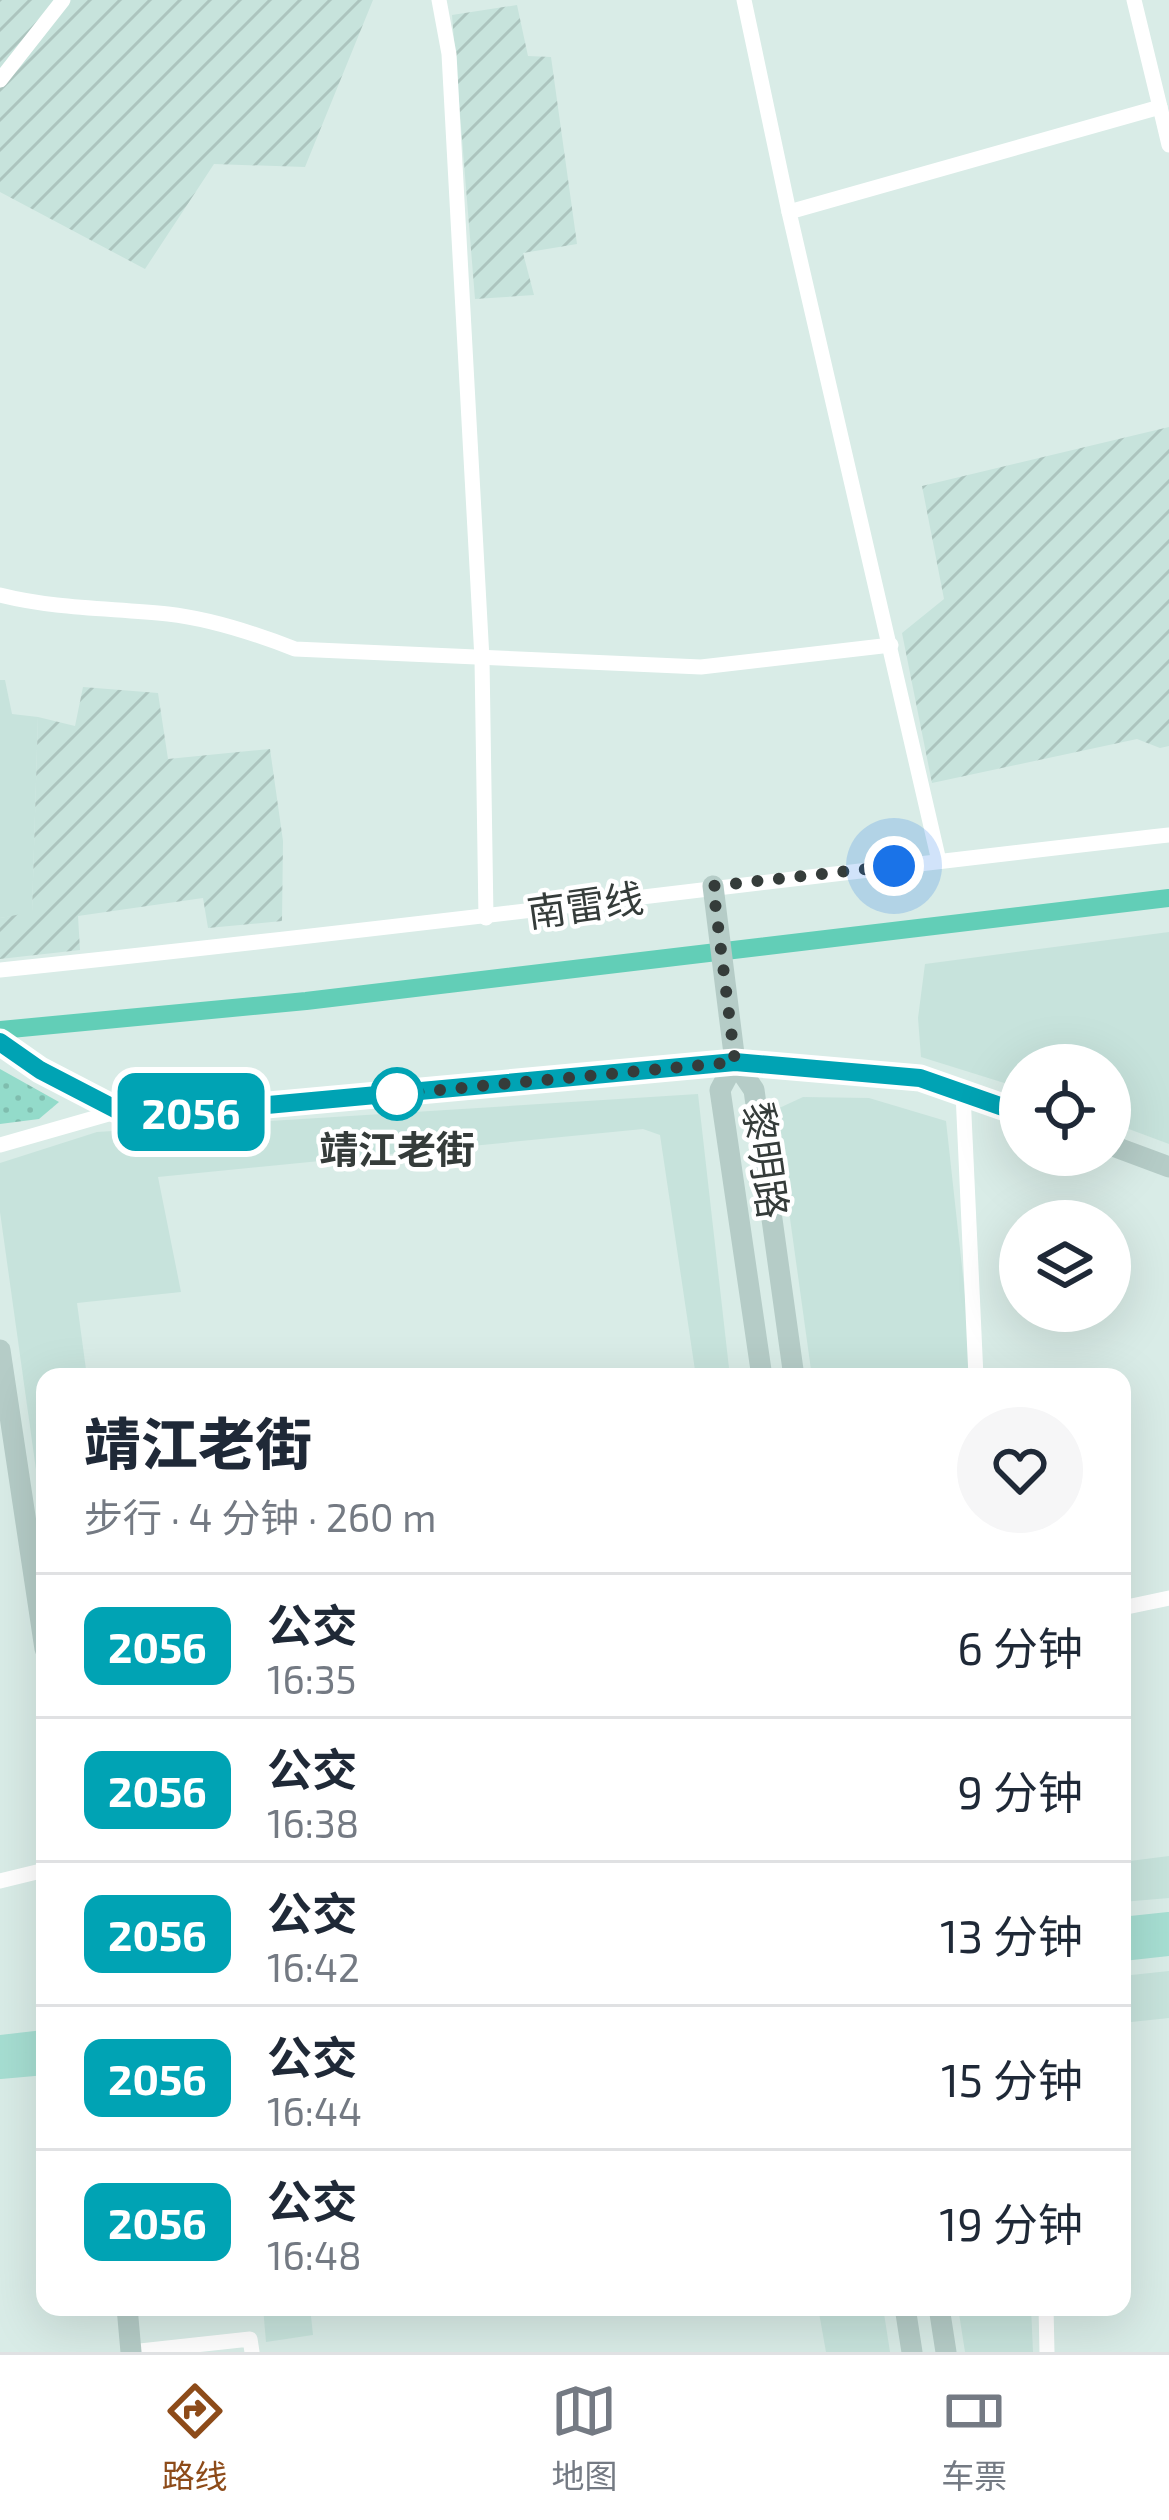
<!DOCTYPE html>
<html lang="zh">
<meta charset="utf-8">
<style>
body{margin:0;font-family:"Exo 2","Noto Sans SC",sans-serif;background:#f6f6f7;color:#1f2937;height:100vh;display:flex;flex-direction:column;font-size:45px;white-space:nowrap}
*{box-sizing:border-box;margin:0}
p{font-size:39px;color:#747a83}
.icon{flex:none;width:66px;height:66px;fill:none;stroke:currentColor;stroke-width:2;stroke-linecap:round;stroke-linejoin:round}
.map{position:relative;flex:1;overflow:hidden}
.drawer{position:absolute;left:36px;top:1368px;width:1095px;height:948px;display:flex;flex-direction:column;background:#fff;border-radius:24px;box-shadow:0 12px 48px #0002}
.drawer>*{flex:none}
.badge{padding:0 24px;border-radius:18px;font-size:42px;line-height:78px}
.buttons{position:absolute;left:999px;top:1044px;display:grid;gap:24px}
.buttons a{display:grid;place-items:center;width:132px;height:132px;border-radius:50%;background:#fff;box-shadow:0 12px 48px #0002;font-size:60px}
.you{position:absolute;width:60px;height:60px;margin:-30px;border:9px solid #fff;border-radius:50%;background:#1a73e8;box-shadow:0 0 0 18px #1a73e833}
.map>.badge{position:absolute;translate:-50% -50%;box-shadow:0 0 0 6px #fff}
.round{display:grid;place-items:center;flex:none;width:126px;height:126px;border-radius:63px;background:#f6f6f7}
.summary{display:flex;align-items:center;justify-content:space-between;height:204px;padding:0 48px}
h1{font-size:57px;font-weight:800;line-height:90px}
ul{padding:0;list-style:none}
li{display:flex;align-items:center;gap:36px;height:144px;padding:0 48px;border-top:3px solid #e0e1e3}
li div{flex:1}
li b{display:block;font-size:45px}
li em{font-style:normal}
li .badge{min-width:132px;font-weight:700;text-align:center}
.dock{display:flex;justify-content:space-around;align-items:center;height:168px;border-top:3px solid #e0e1e3;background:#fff;font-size:33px;color:#747a83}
.dock a{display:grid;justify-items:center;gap:6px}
.dock .on{color:#8d4b19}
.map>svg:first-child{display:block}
.built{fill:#c7e3dc}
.industrial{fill:url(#industrial-furrows)}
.park{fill:url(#park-dots)}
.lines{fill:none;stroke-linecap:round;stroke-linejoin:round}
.canal{stroke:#62ceb7;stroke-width:18}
.street{stroke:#fff;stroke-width:15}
.secondary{stroke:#b5ccc7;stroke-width:21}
.primary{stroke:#a6ded2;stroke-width:24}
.line-casing{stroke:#fff;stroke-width:27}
.line{stroke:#00a3b4;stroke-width:18}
.walk{stroke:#353c3a;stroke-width:12;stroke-dasharray:0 21.6}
.stop-dot{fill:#fff;stroke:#00a3b4;stroke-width:6}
.labels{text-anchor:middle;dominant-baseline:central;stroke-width:9;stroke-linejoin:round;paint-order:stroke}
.street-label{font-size:39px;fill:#353c3a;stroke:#fff}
.stop-label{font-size:39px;font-weight:bold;fill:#353c3a;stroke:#fff}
</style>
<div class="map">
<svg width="1169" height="2352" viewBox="0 0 1169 2352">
<defs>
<pattern id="industrial-furrows" width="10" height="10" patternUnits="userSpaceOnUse" patternTransform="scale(3)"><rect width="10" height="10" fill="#c7e3dc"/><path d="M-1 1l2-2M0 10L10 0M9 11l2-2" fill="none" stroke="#acc4be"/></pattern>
<pattern id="park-dots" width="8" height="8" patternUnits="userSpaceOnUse" patternTransform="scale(3)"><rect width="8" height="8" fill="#93dbca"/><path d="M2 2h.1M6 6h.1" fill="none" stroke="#7fbdae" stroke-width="1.8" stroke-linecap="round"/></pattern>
</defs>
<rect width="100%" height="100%" fill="#d9ece7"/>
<g class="built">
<polygon points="0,680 5,680 12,714 38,717 32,913 0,918"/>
<polygon points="1169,932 1169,1144 1110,1122 1110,1065 1020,1065 1020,1088 921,1057 918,1018 925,964"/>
<polygon points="698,1094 730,1377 696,1377 660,1135 643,1129 158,1177 181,1292 77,1303 87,1377 45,1377 45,1534 0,1212 0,1163 97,1132"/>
<polygon points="803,1097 869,1098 946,1121 974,1377 812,1377 775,1110"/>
<polygon points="1169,1856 1169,1898 1122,1902 1122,1862"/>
<polygon points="1169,1971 1169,2018 1122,2023 1122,1976"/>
<polygon points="263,2307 310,2307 313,2335 266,2342"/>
<polygon points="818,2307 883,2307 890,2352 826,2352"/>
<polygon points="958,2307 1031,2307 1033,2352 965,2352"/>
</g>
<g class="industrial">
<polygon points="0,0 373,0 305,167 214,164 145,269 0,192"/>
<polygon points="517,5 528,56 551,57 577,244 523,253 534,295 475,299 452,15"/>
<polygon points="1169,427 1169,746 1160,748 1137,739 932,783 902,633 944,599 922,486"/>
<polygon points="83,687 158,693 168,759 270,749 283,841 282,921 208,928 203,898 78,916 80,950 0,959 0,918 32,912 38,717 75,726"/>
</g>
<polygon class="park" points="0,1069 59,1102 39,1119 0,1124"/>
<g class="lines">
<polyline class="canal" points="0,1030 306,1001 1169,898"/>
<g class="street">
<polyline points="439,0 449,54 482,659 486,918"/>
<polyline points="744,0 789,212"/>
<polyline points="0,80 63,0"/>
<polyline points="1160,107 1169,145"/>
<path d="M 0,595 C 55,609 112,608 168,614 C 212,619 254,633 295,649 L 701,667 L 891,645"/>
<polyline points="939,861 789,212 1160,107 1134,0"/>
<path d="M 0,970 C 390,930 779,879 1169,835"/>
<polyline points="963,1093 976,1377"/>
<polyline points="0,1145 119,1111"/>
<polyline points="1122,1608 1169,1598"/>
<polyline points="0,1881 45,1870"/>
<polyline points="1046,2307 1047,2352"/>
<polyline points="131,2352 250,2339 252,2352"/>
</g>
<g class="secondary">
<polyline points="713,886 735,1062"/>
<polyline points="0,1042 40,1070 119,1111 181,1113 735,1062 920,1078 1020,1113"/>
<polyline points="1110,1145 1169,1167"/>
<polyline points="0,1350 45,1649"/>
<polyline points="762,1377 720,1090 735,1062 754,1090 794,1377"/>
<polyline points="127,2307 131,2352"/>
<polyline points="905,2307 912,2352"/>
<polyline points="939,2307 946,2352"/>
</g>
<g class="primary">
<polyline points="1122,1929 1169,1924"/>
<polyline points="1122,1949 1169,1944"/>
<polyline points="0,2047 45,2042"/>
<polyline points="0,2067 45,2063"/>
</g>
</g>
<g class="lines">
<defs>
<polyline id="line" points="0,1042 40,1070 119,1111 181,1113 735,1062 920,1078 1020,1113"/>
</defs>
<use href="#line" class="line-casing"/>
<use href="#line" class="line"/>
<polyline class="walk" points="397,1094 735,1062 713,886 894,866"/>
</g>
<circle class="stop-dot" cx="397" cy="1094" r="24"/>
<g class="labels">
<g class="street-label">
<text transform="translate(585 904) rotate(-8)">南雷线</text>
<text transform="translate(767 1160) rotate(82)">黎明路</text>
</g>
<g class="stop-label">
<text x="397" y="1148">靖江老街</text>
</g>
</g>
</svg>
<div class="buttons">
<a><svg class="icon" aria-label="locate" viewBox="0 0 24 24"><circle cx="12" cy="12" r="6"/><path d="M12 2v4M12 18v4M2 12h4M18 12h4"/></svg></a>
<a><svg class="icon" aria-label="layers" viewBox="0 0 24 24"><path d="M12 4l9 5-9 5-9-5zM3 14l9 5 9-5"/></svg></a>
</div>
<div class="you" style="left:894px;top:866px"></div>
<b class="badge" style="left:191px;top:1112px;background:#00a3b4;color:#fff">2056</b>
<section class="drawer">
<div class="summary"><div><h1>靖江老街</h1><p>步行 · 4 分钟 · 260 m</p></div><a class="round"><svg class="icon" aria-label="heart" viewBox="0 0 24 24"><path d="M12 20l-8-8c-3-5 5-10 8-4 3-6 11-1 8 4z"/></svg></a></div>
<ul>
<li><span class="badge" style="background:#00a3b4;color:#fff">2056</span><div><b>公交</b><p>16:35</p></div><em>6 分钟</em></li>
<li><span class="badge" style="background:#00a3b4;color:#fff">2056</span><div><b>公交</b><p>16:38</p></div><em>9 分钟</em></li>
<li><span class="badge" style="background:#00a3b4;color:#fff">2056</span><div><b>公交</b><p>16:42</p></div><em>13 分钟</em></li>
<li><span class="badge" style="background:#00a3b4;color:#fff">2056</span><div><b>公交</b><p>16:44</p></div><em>15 分钟</em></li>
<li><span class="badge" style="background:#00a3b4;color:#fff">2056</span><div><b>公交</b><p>16:48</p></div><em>19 分钟</em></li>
</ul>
</section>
</div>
<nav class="dock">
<a class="on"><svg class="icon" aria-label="directions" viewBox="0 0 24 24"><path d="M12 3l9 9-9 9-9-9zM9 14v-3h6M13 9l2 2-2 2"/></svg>路线</a>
<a><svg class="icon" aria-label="map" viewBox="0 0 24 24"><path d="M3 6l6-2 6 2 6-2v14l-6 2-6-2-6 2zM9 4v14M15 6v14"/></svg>地图</a>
<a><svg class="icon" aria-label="tickets" viewBox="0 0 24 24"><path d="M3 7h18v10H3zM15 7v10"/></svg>车票</a>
</nav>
